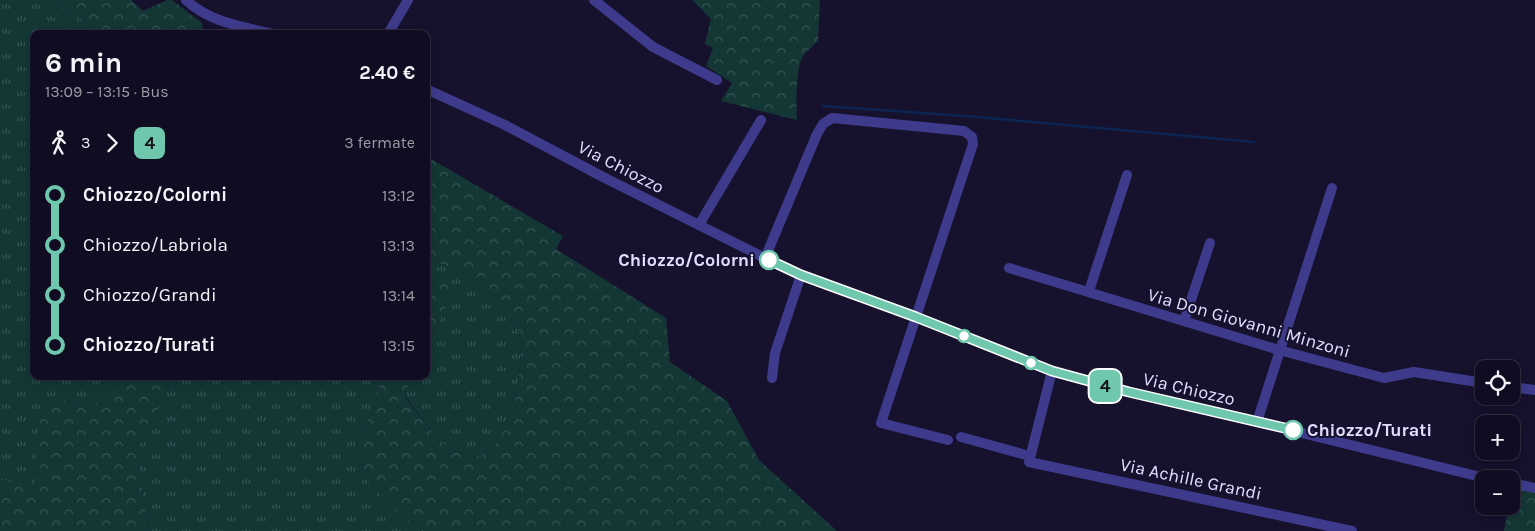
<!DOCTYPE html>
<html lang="it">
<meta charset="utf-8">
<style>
body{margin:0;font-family:Karla,sans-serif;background:#1e1b2f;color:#f1f3f6;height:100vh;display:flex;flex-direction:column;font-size:19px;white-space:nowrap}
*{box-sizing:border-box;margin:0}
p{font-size:16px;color:#9c9ca5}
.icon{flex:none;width:28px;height:28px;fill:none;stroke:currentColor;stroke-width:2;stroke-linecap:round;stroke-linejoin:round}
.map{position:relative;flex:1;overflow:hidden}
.details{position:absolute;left:30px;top:30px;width:400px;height:350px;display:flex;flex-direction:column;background:#100d22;border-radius:10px;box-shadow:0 2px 12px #0003,0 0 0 1px #302d40}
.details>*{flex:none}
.badge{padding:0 10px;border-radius:8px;font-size:18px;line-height:32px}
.buttons{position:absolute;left:1475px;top:360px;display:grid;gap:10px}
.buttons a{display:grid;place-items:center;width:45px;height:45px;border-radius:10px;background:#100d22;box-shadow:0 2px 12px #0003,0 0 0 1px #302d40;font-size:25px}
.map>.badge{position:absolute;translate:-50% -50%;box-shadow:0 0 0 2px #fff}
.legs{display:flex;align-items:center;gap:8px;height:55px;padding:0 15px;font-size:16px}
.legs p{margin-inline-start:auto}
.overview{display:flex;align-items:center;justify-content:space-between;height:85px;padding:0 15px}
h1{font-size:28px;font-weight:700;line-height:38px}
ul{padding:0 15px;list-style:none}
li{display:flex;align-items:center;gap:18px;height:50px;font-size:19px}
li i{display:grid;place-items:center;width:8px;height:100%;margin:0 6px;background:currentColor}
li i::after{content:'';width:12px;height:12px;margin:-6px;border:4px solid;border-radius:50%;background:#100d22}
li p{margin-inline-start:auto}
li:first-child i{background:linear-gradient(#0000 50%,currentColor 0)}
li:last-child i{background:linear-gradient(currentColor 50%,#0000 0)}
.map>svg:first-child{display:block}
.grass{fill:url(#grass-tufts)}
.forest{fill:url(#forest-crowns)}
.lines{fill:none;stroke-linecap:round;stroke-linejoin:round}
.stream{stroke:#0b2552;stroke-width:2.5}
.minor{stroke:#3e3b8d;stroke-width:10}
.line-1-casing{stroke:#fff;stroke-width:11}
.line-1{stroke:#6fc7ae;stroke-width:8}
.stop-1-dot{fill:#fff;stroke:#6fc7ae;stroke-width:2.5}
.labels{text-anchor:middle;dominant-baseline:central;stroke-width:4;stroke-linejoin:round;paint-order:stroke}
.street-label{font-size:18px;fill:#e1ddff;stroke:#16112d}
.stop-label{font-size:18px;font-weight:bold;fill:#e1ddff;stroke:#16112d;text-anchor:end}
</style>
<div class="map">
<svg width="1535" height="531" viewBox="0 0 1535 531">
<defs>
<pattern id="grass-tufts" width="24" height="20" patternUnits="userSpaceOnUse" patternTransform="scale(1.25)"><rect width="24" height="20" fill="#143736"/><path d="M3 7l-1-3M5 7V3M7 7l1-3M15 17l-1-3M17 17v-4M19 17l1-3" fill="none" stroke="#365454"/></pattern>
<pattern id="forest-crowns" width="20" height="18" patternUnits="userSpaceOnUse" patternTransform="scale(1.25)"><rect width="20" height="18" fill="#143736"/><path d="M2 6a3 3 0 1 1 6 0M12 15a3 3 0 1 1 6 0" fill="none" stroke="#365454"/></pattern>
</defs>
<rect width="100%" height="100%" fill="#16112d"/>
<g class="grass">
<polygon points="0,0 52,0 104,34 34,34 34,376 121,376 98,406 64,400 34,495 0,477"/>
<polygon points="426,255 441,264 461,272 512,307 522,344 516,398 493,450 468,459 439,441 405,396 411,376 426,376 426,344 441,318 427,290 426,290"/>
<polygon points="175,376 380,376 377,404 356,440 366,479 397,513 426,531 149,531 136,452"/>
</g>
<g class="forest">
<polygon points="52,0 131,0 143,11 167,0 172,0 202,23 203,34 104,34"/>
<path d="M 692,0 L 820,0 L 818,41 C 813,46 805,52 802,58 C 796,69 796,107 797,120 L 721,101 L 732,83 L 706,66 L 713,48 L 705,44 L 711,19 Z"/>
<polygon points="426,156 563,236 556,249 666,318 670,362 727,401 759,460 837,531 426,531 397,513 366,479 356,440 377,404 380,376 411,376 405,397 439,441 468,459 493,450 516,398 522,344 512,307 461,272 441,264 426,255"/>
<polygon points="443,274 454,286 441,318 426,344 426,290"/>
<polygon points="121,376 175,376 136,452 149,531 0,531 0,477 34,494 38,418 64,400 98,406"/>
<polygon points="1515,479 1535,483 1535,531 1504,531 1509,506 1511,506 1511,495"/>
</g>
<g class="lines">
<polyline class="stream" points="823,106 978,117 1254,142"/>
<g class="minor">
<path d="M 186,0 C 211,23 241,26 273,34"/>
<polyline points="594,0 653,47 717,80"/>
<polyline points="388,34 408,0"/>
<polyline points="426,89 505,125 603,177 765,258 801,275 916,317 1052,371 1129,392 1257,422 1489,479"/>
<polyline points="699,225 761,120"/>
<polyline points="765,258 817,134 823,124 832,118 964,131 972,137 973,144 881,423 948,440"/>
<polyline points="1009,268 1279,350 1384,378 1414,372 1484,383"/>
<polyline points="1089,291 1127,175"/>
<polyline points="1184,321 1210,243"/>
<polyline points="1052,371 1029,462 1352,531"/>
<polyline points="772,378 775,353 801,275"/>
<polyline points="1511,387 1535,390"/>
<polyline points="1257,422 1332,188"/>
<polyline points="961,437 1030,456"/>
<polyline points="1511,483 1535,488"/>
</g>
</g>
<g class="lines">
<defs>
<polyline id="line-1" points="769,260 801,275 916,317 1052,371 1129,392 1293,430"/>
</defs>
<use href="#line-1" class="line-1-casing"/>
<use href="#line-1" class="line-1"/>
</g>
<g class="stop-1-dot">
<circle cx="769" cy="260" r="9"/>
<circle cx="964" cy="336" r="6"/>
<circle cx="1031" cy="363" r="6"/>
<circle cx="1293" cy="430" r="9"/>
</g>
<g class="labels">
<g class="street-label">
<text transform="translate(621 167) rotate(27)">Via Chiozzo</text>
<text transform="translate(1249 323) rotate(16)">Via Don Giovanni Minzoni</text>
<text transform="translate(1189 389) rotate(13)">Via Chiozzo</text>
<text transform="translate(1191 479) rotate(12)">Via Achille Grandi</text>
</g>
<g class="stop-label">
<text x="755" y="260">Chiozzo/Colorni</text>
<text x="1307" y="430" text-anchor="start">Chiozzo/Turati</text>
</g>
</g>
</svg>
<div class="buttons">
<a><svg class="icon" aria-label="locate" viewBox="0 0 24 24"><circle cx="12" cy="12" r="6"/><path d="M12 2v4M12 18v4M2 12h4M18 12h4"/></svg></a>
<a>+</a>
<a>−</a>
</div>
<b class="badge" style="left:1105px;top:386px;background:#6fc7ae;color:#111">4</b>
<section class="details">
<div class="overview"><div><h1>6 min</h1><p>13:09 – 13:15 · Bus</p></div><b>2.40 €</b></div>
<div class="legs"><svg class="icon" aria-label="walk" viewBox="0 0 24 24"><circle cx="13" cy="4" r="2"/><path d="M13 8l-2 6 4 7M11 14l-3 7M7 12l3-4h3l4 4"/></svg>3<svg class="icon" aria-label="forward" viewBox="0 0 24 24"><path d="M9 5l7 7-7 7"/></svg><b class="badge" style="background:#6fc7ae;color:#111">4</b><p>3 fermate</p></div>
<ul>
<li><i style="color:#6fc7ae"></i><b>Chiozzo/Colorni</b><p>13:12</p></li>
<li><i style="color:#6fc7ae"></i><span>Chiozzo/Labriola</span><p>13:13</p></li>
<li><i style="color:#6fc7ae"></i><span>Chiozzo/Grandi</span><p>13:14</p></li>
<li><i style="color:#6fc7ae"></i><b>Chiozzo/Turati</b><p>13:15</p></li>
</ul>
</section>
</div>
